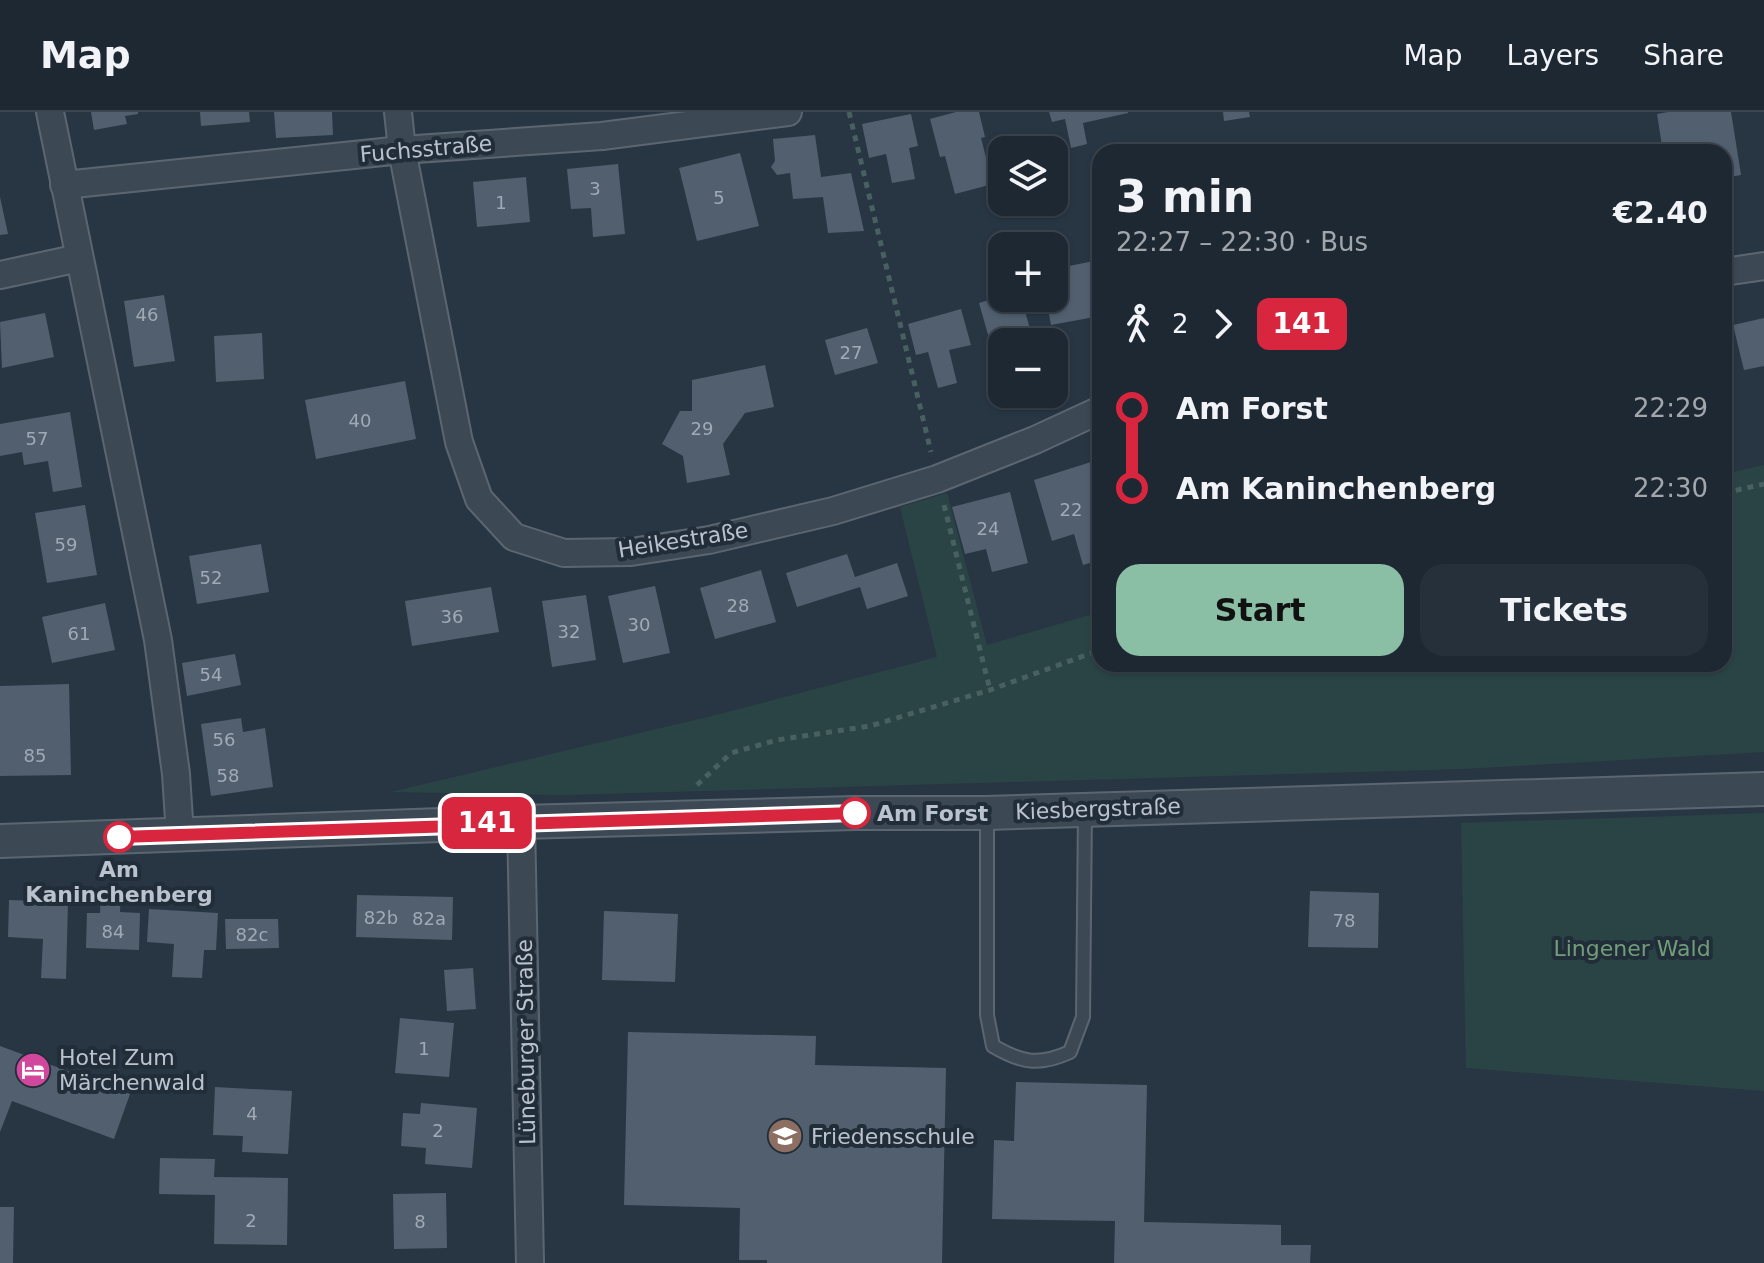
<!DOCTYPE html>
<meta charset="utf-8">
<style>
body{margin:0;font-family:"DejaVu Sans",sans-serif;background:#26303b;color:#f1f3f6;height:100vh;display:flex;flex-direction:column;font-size:30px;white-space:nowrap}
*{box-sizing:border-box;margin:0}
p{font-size:26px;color:#a1a6ac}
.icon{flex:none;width:44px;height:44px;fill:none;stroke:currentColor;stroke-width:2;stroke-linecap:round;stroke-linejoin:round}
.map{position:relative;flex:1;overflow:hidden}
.side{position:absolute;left:1092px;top:32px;width:640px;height:528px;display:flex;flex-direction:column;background:#1e2833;border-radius:24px;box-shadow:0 2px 6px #0004,0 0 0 2px #3c444e}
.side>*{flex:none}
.badge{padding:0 16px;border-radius:12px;font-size:28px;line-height:52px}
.buttons{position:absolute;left:988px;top:24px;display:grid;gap:16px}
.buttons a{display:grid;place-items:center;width:80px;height:80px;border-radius:16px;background:#1e2833;box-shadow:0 2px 6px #0004,0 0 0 2px #3c444e;font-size:40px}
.map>.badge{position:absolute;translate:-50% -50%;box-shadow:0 0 0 4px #fff}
.legs{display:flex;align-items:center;gap:12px;height:88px;padding:0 24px;font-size:26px}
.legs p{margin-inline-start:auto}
.overview{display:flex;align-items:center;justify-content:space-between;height:136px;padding:0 24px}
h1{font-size:44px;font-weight:700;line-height:60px}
.action{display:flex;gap:16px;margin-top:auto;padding:16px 24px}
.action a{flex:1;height:92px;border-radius:24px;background:#8abfa5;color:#111;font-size:32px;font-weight:700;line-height:92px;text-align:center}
.action a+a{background:#26303b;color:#f1f3f6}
ul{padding:0 24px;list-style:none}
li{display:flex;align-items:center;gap:28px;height:80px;font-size:30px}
li i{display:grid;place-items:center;width:12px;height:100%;margin:0 10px;background:currentColor}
li i::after{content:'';width:20px;height:20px;margin:-10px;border:6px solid;border-radius:50%;background:#1e2833}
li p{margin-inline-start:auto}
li:first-child i{background:linear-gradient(#0000 50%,currentColor 0)}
li:last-child i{background:linear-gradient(currentColor 50%,#0000 0)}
header{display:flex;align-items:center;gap:48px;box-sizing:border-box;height:112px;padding:0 40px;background:#1e2833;border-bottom:2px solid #3c444e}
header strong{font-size:38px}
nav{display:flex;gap:44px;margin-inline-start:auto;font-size:28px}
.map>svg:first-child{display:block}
.green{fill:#2a4445}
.building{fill:#515f6f}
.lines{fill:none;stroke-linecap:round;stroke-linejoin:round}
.service-casing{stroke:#5b6671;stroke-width:16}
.minor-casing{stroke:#5b6671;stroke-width:30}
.tertiary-casing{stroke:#5b6671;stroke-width:36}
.path{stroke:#496061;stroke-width:5;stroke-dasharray:6 6;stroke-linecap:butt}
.service{stroke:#3c4854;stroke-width:12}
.minor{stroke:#3c4854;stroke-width:26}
.tertiary{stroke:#3c4854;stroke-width:32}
.line-1-casing{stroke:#fff;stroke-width:18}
.line-1{stroke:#d7263d;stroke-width:12}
.stop-1-dot{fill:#fff;stroke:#d7263d;stroke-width:4}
.labels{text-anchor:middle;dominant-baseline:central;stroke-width:8;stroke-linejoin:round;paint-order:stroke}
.number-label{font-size:18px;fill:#a0aab6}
.street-label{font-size:22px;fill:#bac3cd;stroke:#212d39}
.stop-label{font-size:22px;font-weight:bold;fill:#bac3cd;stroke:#212d39;text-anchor:start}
.park-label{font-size:22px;fill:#719e79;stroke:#212d39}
.poi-label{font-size:22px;fill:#bac3cd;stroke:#212d39;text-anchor:start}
</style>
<header>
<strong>Map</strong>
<nav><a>Map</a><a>Layers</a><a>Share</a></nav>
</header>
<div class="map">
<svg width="1764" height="1151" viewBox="0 0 1764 1151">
<rect width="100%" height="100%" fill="#283644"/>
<g class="green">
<polygon points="1764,353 1764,640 1462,657 563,683 391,680 716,603 937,545 900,395 947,381 987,533 1100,500 1100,552 1724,552 1724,362"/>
<polygon points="1764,701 1764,979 1466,956 1461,711"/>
</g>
<g class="building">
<polygon points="91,0 138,0 138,2 125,4 127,12 94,18"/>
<polygon points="200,0 249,0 250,10 201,14"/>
<polygon points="274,0 332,0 333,23 276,26"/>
<polygon points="956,0 979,0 985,25 981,26 993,72 955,82 945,44 940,45 930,7"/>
<polygon points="1049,0 1128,0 1128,1 1083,11 1087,32 1071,36 1065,7 1052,10"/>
<polygon points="1223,0 1249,0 1250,5 1224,9"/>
<polygon points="1668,0 1731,0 1741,63 1724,66 1724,40 1663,40 1657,2"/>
<polygon points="911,2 918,34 909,36 915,67 892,71 886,42 869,46 862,12"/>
<polygon points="815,23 821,65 851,61 864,119 828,121 823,85 793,87 790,61 777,63 771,55 775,49 773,27"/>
<polygon points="740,41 759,114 697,129 679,56"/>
<polygon points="618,52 625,122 593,125 591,96 571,97 567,57"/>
<polygon points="526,65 530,110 477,115 473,70"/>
<polygon points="0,85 8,122 0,123"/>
<polygon points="1099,148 1100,204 1051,213 1046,186 1054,186 1054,157"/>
<polygon points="164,183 175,249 134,255 124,189"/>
<polygon points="1002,184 1021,186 1034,230 1002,230 1001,248 996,232 991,233 979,191"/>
<polygon points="961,197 971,233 949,238 957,271 938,276 928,240 916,243 908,212"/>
<polygon points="45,201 54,245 2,256 0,210"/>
<polygon points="1764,206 1764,254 1744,258 1733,213"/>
<polygon points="867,216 878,251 835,263 825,228"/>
<polygon points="262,221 264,267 216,270 214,224"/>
<polygon points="765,253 774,295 745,301 723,332 730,363 687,371 683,344 662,332 680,299 692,299 692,268"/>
<polygon points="405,269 416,327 316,347 305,288"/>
<polygon points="70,300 82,375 53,380 48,349 24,353 22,340 0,344 0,312"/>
<polygon points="1091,350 1100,379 1098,416 1100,448 1083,453 1074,422 1052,429 1034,368"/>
<polygon points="1010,380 1028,451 992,460 986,437 965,442 952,395"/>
<polygon points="85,393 97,463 47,471 35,401"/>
<polygon points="261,432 269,480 197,492 189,444"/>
<polygon points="847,442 855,465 897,451 908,484 867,497 860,475 797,495 786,461"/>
<polygon points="761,458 776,510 715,527 700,476"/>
<polygon points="655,474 670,541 623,551 608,484"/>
<polygon points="491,475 499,520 412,534 405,489"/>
<polygon points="586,483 596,548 552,555 542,489"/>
<polygon points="105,491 115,538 52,551 42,505"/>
<polygon points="235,542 241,573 187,584 182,551"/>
<polygon points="69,572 71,663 0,664 0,574"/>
<polygon points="241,606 243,620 265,616 273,675 211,684 201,612"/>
<polygon points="101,778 121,778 120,800 140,801 139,838 86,836 87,801 100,801"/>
<polygon points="1310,779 1379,781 1378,836 1308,835"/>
<polygon points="357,783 453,785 452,828 356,825"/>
<polygon points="9,788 68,790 66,867 41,866 43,827 8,825"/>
<polygon points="149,797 218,801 216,838 204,838 202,866 172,865 174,832 147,830"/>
<polygon points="604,799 678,802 675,870 602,868"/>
<polygon points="225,807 278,807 279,836 226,837"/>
<polygon points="473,856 476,897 447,899 444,858"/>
<polygon points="400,906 454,911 449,965 395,961"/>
<polygon points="628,920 816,924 815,953 946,956 942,1151 767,1151 767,1148 739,1148 740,1096 624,1093"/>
<polygon points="0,934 130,982 114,1027 12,989 0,1020"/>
<polygon points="1016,970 1147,973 1144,1110 1281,1113 1281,1133 1311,1133 1310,1151 1114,1151 1115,1109 992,1107 994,1028 1014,1029"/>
<polygon points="215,975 292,979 288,1042 242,1040 243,1024 213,1023"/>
<polygon points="421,991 477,996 472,1056 425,1052 426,1036 401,1034 403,1001 420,1002"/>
<polygon points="160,1046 215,1047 214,1065 288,1066 287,1133 214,1132 215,1083 159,1082"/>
<polygon points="446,1081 447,1136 394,1137 393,1082"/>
<polygon points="0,1095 14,1095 13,1151 0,1151"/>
</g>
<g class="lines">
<defs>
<path id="service" d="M 987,701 L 987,903 L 993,934 C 1022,951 1039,954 1070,940 L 1083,905 L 1085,698"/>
<g id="minor">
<polyline points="50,0 158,528 176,662 180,723"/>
<polyline points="398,0 402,38 459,330 479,387 514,425 564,441 631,440 709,428 833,399 937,367 1035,328 1100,298"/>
<polyline points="64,73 402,38 602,24 788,0"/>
<polyline points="1724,160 1764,154"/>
<polyline points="0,163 79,146"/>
<polyline points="521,710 530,1151"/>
</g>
<polyline id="tertiary" points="0,729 521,710 855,701 987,701 1764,677"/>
</defs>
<use href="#service" class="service-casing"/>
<use href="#minor" class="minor-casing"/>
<use href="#tertiary" class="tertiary-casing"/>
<g class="path">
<polyline points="849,0 931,340"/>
<polyline points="1724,381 1764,372"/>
<polyline points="944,393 990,578"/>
<polyline points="697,673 731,641 777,628 870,614 990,578 1100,538"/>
</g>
<use href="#service" class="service"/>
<use href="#minor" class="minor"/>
<use href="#tertiary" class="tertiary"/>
</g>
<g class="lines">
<defs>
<polyline id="line-1" points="119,725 855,701"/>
</defs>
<use href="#line-1" class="line-1-casing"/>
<use href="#line-1" class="line-1"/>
</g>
<defs>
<symbol id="hotel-disc" viewBox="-11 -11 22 22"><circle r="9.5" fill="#d1479c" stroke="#212d39"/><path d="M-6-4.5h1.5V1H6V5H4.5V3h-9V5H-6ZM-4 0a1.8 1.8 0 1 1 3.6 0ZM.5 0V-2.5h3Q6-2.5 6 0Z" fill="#fff"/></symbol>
<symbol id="school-disc" viewBox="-11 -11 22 22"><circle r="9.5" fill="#8d6e63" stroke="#212d39"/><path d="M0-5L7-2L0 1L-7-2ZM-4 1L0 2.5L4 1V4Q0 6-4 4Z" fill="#fff"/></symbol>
</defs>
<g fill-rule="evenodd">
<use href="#hotel-disc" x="13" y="938" width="40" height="40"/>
<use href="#school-disc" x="765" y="1004" width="40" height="40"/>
</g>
<g class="stop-1-dot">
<circle cx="855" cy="701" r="14"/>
<circle cx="119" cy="725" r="14"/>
</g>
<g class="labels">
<g class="number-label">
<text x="595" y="76">3</text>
<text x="719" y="85">5</text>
<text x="501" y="90">1</text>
<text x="147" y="202">46</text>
<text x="851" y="240">27</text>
<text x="360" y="308">40</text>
<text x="702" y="316">29</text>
<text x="37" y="326">57</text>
<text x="1071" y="397">22</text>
<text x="988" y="416">24</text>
<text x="66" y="432">59</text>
<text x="211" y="465">52</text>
<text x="738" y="493">28</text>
<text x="452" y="504">36</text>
<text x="639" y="512">30</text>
<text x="569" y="519">32</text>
<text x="79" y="521">61</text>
<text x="211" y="562">54</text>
<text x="224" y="627">56</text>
<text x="35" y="643">85</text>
<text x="228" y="663">58</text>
<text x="381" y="805">82b</text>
<text x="429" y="806">82a</text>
<text x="1344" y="808">78</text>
<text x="113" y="819">84</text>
<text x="252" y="822">82c</text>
<text x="424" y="936">1</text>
<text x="252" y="1001">4</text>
<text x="438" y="1018">2</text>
<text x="251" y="1108">2</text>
<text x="420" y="1109">8</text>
</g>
<g class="street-label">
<text transform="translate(426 37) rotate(-5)">Fuchsstraße</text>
<text transform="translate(683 428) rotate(-9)">Heikestraße</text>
<text transform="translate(1098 697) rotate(-2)">Kiesbergstraße</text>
<text transform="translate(526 930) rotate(-91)">Lüneburger Straße</text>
</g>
<g class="stop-label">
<text x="877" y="701">Am Forst</text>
<text x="119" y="757" text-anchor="middle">Am<tspan x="119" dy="25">Kaninchenberg</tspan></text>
</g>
<g class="park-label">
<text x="1632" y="836">Lingener Wald</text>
</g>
<g class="poi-label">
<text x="59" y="945">Hotel Zum<tspan x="59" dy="25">Märchenwald</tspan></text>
<text x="811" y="1024">Friedensschule</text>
</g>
</g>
</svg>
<div class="buttons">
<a><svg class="icon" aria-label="layers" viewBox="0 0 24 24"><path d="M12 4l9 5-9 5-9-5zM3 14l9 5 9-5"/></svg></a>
<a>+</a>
<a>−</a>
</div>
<b class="badge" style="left:487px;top:711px;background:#d7263d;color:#fff">141</b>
<section class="side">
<div class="overview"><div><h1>3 min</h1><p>22:27 – 22:30 · Bus</p></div><b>€2.40</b></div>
<div class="legs"><svg class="icon" aria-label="walk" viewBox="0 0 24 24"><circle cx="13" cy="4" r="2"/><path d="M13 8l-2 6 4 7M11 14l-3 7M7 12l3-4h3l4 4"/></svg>2<svg class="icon" aria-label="forward" viewBox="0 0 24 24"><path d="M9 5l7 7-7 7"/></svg><b class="badge" style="background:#d7263d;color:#fff">141</b></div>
<ul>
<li><i style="color:#d7263d"></i><b>Am Forst</b><p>22:29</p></li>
<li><i style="color:#d7263d"></i><b>Am Kaninchenberg</b><p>22:30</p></li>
</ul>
<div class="action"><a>Start</a><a>Tickets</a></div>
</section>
</div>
